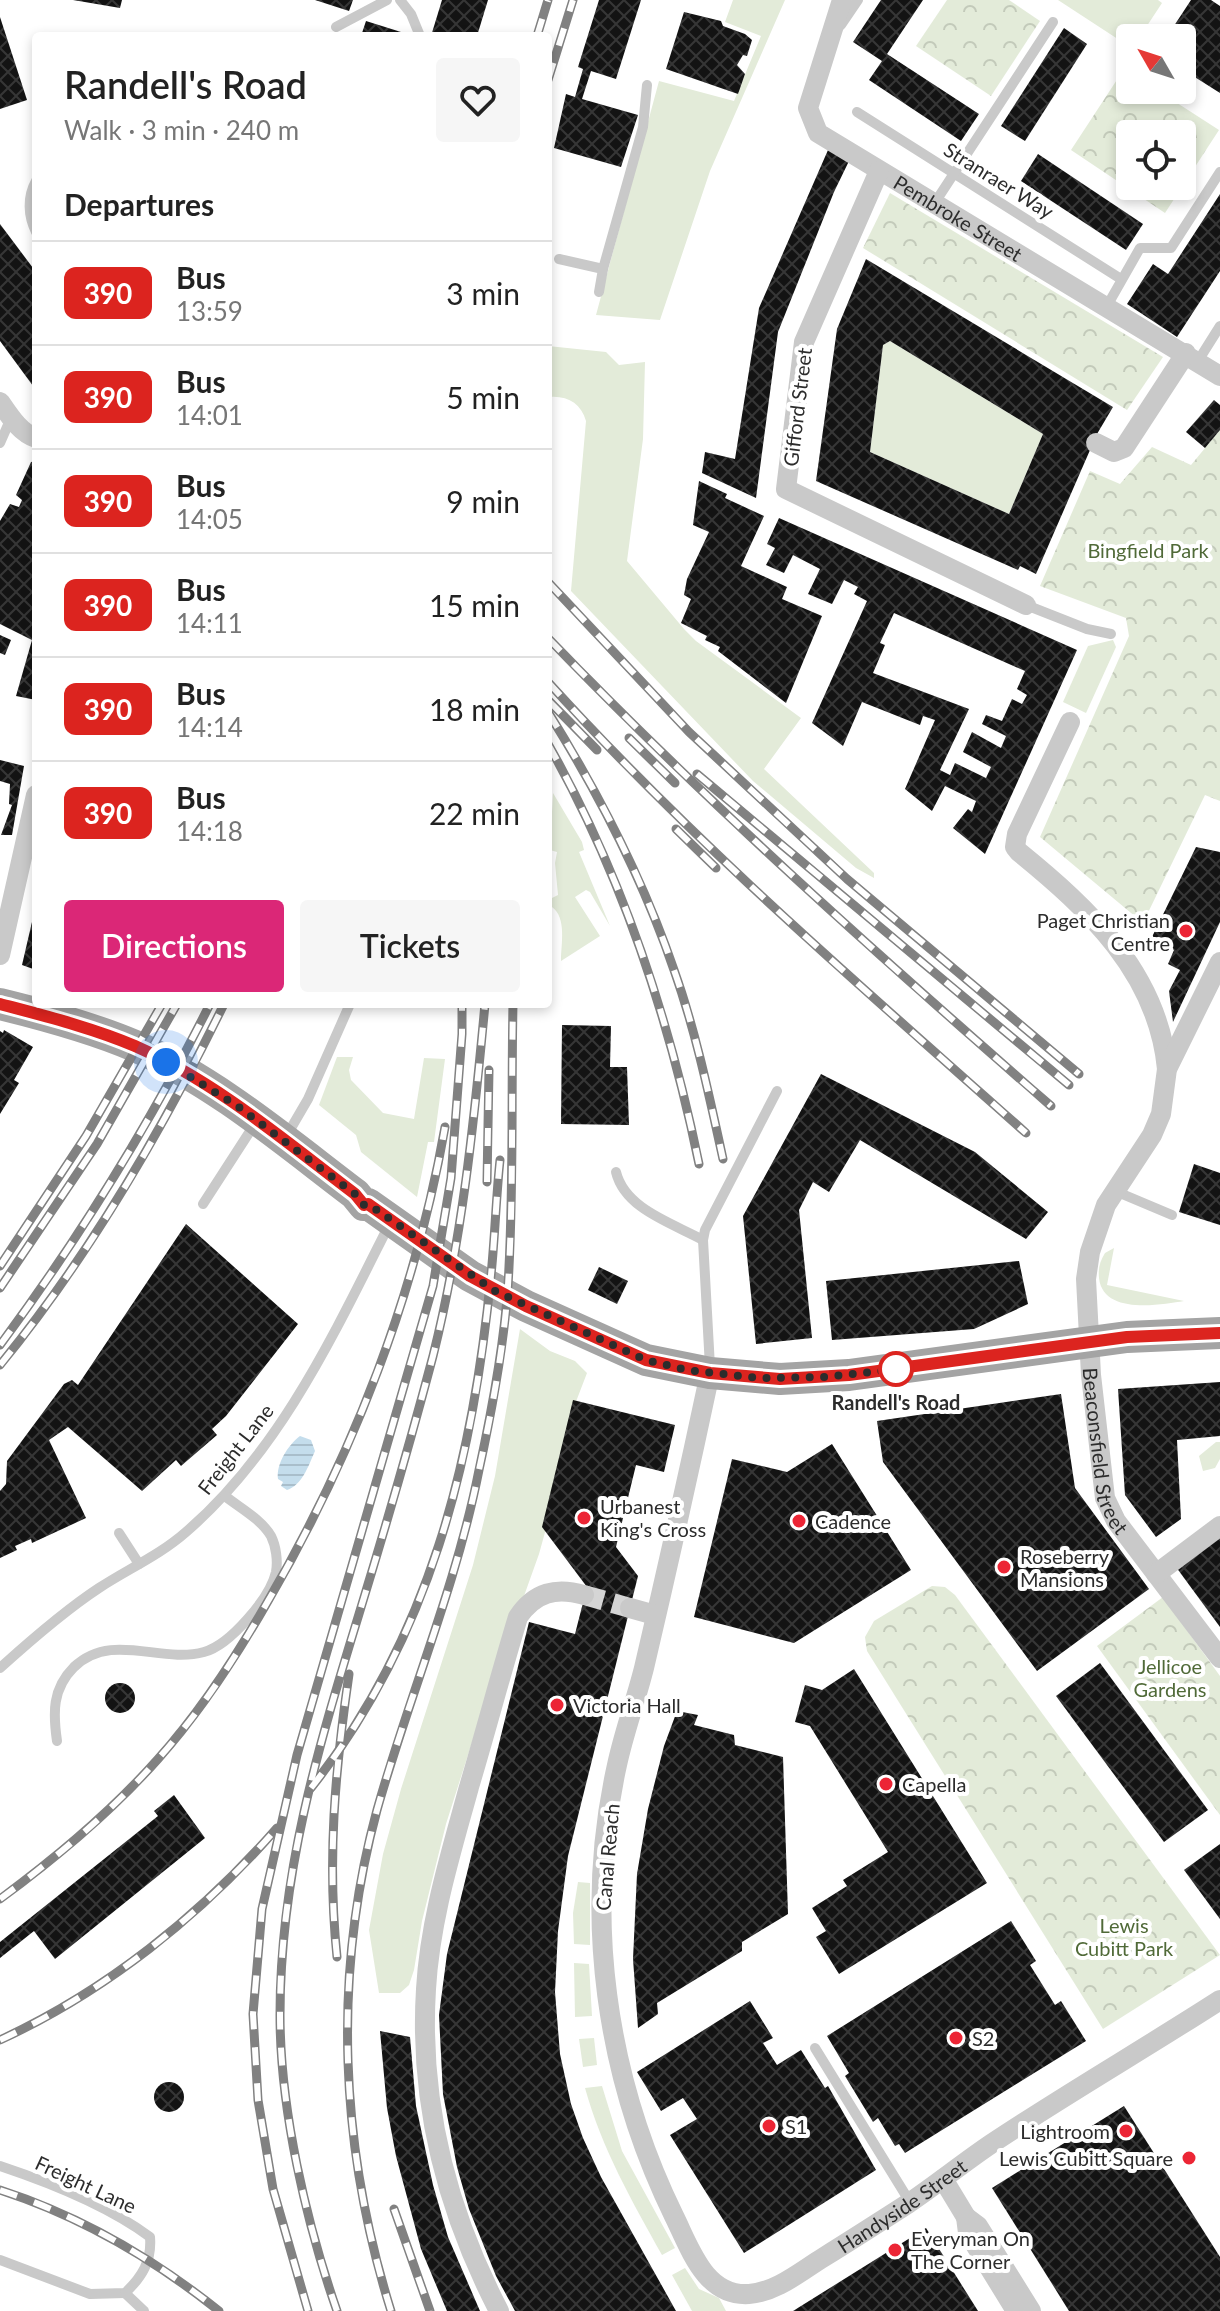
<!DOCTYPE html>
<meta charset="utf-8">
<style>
body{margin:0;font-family:Lato,sans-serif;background:#f6f6f6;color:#222;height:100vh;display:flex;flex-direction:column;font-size:30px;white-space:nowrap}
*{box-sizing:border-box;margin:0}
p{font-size:26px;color:#767676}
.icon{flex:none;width:44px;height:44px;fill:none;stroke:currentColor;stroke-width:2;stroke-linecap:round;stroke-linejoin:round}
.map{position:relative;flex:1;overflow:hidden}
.sheet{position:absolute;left:32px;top:32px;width:520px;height:976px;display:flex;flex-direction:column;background:#fff;border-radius:8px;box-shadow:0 4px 12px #0003}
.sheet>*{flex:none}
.badge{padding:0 16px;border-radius:12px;font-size:28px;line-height:52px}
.needle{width:52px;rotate:309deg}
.controls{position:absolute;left:1116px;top:24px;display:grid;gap:16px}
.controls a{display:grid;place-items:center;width:80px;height:80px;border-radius:8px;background:#fff;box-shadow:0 4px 12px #0003;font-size:40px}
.you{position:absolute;width:40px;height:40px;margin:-20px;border:6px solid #fff;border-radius:50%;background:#1a73e8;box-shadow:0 0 0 12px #1a73e833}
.map>.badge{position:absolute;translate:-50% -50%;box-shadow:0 0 0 4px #fff}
h2{padding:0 32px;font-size:30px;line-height:72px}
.round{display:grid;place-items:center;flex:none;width:84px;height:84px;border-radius:8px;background:#f6f6f6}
.summary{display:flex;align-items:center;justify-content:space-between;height:136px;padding:0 32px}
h1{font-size:38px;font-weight:600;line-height:60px}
.action{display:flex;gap:16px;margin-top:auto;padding:16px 32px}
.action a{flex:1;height:92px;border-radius:8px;background:#db2777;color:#fff;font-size:32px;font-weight:600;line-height:92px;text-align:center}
.action a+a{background:#f6f6f6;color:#222}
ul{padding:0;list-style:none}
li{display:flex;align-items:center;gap:24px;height:104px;padding:0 32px;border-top:2px solid #e0e0e0}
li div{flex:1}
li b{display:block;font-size:30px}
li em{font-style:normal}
li .badge{min-width:88px;font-weight:700;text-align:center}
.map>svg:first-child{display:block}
.green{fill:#e3ebd9}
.park{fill:url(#park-crowns);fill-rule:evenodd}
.water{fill:url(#water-rules)}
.building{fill:url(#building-cross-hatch);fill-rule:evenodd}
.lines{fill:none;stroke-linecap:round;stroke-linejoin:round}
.street-tunnel{stroke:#d5d5d5;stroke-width:20;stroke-dasharray:20 10;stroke-linecap:butt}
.lane{stroke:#c9c9c9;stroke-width:10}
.street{stroke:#c9c9c9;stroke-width:20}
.primary{stroke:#a4a4a4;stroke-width:32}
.rail-casing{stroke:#818181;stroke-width:9}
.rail{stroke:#fff;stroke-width:6;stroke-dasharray:18;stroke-linecap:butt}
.line-casing{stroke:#fff;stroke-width:18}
.line{stroke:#dc241f;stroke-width:12}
.walk{stroke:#2c2c2c;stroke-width:8;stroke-dasharray:0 14.4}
.poi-dot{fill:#ec2535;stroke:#fff;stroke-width:3}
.stop-dot{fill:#fff;stroke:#dc241f;stroke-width:4}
.labels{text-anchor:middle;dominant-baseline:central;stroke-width:8;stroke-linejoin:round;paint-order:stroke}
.street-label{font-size:20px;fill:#2c2c2c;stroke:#fff}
.park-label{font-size:20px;fill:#506a38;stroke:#fff}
.poi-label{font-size:20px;fill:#2c2c2c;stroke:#fff;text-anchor:start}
.stop-label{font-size:20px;font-weight:bold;fill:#2c2c2c;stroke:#fff}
</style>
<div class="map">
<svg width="1220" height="2311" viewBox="0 0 1220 2311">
<defs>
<pattern id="park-crowns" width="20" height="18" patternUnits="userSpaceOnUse" patternTransform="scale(2)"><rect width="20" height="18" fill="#e3ebd9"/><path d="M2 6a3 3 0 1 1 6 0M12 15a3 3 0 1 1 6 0" fill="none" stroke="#c3caba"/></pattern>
<pattern id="water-rules" width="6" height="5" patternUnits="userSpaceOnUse" patternTransform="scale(2)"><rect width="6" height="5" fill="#c4ddec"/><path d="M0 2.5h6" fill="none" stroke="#a9becb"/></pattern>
<pattern id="building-cross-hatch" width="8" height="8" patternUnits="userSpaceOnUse" patternTransform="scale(2)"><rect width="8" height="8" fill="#131313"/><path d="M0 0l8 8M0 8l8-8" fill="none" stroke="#363636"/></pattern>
</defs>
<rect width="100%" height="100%" fill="#fff"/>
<g class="green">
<polygon points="733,0 785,0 710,171 660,320 596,315 659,81 734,101 761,36 725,22"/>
<polygon points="1058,0 1158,0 1162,3 1139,38 1130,38 1130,47"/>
<polygon points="890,341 1043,434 1009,514 870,452 883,345"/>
<path d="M 548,346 L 606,352 L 619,365 L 645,362 L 643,439 L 627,561 L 684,629 L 696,641 L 801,718 L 764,769 L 874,873 L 874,878 L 856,868 L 753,781 L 571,591 L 586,421 C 581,403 567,395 548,397 Z"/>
<polygon points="1113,640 1116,647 1086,713 1063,702 1088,646"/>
<path d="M 553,793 L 582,842 L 584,850 L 579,852 L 610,926 L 590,892 L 586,890 L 575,897 L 600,936 L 561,961 C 561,944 567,918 552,907 L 550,899 L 558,895 L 555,863 L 557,852 L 550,850 Z"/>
<polygon points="337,1057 353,1057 349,1070 351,1080 383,1113 414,1119 424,1058 445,1059 434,1142 428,1142 417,1197 361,1152 356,1135 319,1105"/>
<path d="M 1114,1248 L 1107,1285 L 1184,1301 C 1160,1305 1103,1315 1099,1278 C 1098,1268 1100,1261 1105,1253 Z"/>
<polygon points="520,1329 550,1351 575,1361 587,1373 572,1412 562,1471 539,1554 474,1736 446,1824 422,1921 414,1970 409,1985 400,1993 379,1993 369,1930 383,1854 401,1789 473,1565 495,1476"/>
<polygon points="1216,1442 1220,1442 1220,1459 1215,1468 1203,1471 1199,1456"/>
<polygon points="578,1882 590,1883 590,1945 574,1944 573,1913"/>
<polygon points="574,1963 589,1964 592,2016 575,2017"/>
<polygon points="594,2038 597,2065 583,2067 579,2039"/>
<path d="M 602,2086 L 622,2151 L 675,2248 L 662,2255 C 632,2201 602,2149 585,2088 Z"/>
<polygon points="685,2268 699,2289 719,2298 726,2311 692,2311 672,2275"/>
</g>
<g class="park">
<polygon points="947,0 1009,0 1040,21 991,96 916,46"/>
<path d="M 1124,69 L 1130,72 L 1130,90 L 1157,90 L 1219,130 L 1165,213 L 1071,150 ZM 1130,134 L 1182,134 L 1182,186 L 1130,186 Z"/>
<polygon points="890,193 1163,357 1127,410 863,248"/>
<polygon points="1220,430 1220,801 1205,795 1143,923 1040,837 1129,636 1126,618 1040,586 1090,471 1120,484 1152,447 1191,465"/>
<polygon points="932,1586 945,1587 955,1595 1220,1955 1103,2029 867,1651 865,1637 874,1621"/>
<polygon points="1163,1597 1220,1676 1220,1815 1097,1646"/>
</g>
<path class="water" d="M 300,1436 L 311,1440 L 315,1451 C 308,1467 302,1485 287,1490 L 281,1486 L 283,1482 L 278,1479 C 276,1464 288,1445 300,1436 Z"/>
<g class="building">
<polygon points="73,0 122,0 120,8"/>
<polygon points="315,0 353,0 349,11"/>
<polygon points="442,0 488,0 477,36 431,36"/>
<polygon points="599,0 641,0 616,79 591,71 582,99 638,115 621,167 554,148 566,94 575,97 583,69 578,67"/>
<polygon points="881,0 923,0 887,54 979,114 961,141 869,80 882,61 853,42"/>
<polygon points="1191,0 1211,0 1220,6 1220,93 1182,69 1182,38 1166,38"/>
<polygon points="684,12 721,21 723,26 745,34 752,40 747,56 743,55 737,65 745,74 738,94 666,69"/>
<polygon points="0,17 27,100 0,109"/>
<polygon points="366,21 401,32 400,36 361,36"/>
<polygon points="1064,28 1087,44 1025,141 1001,126"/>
<polygon points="828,150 849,161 834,192 778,332 756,498 702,473 705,452 735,459 759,308"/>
<polygon points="1038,154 1143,224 1126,250 1021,181"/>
<polygon points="1220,194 1220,271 1177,337 1127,304 1153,264 1168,274"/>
<polygon points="0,224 36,272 36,390 0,341"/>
<path d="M 866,259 L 1113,407 L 1097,434 L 1036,574 L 1020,566 L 1018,570 L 816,481 L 837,329 ZM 890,341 L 1043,434 L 1009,514 L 870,452 L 883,345 Z"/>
<polygon points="1214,400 1220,405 1220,430 1205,448 1186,432"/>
<polygon points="36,461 36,635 32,640 0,624 0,521 10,504 19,507 22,500 16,495 31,462"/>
<polygon points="699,481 727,494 725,498 764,516 741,566 787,587 782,599 822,616 786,703 718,651 720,647 705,640 707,636 681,623 691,599 684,595 687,579 709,532 693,525"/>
<path d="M 779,518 L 1077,650 L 985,854 L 953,828 L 968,809 L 972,812 L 976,801 L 945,786 L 932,811 L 905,789 L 935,720 L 923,716 L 920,725 L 862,702 L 843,746 L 812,723 L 867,601 L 854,594 L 858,587 L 844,580 L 832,604 L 808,594 L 820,569 L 793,555 L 784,573 L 766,565 L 775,548 L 767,544 ZM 894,613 L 1025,671 L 1017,689 L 1027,695 L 1022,704 L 1012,699 L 1002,721 L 986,715 L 982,724 L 1006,736 L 1001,748 L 972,732 L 963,752 L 991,767 L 986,778 L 955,763 L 950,775 L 940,770 L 969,709 L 873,673 L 885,645 L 880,643 Z"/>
<polygon points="0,635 11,640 5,655 0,653"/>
<polygon points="32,640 36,641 36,700 16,696"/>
<polygon points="0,760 24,766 12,835 1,835 12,805 9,804 10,784 0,781"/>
<polygon points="1196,847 1220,852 1220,922 1173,1022 1169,991 1180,970 1168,964 1174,950 1151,939"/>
<polygon points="35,909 36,909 36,970 22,965"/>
<polygon points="562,1025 611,1026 610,1067 627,1067 629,1125 561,1124"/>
<polygon points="4,1030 33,1047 14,1080 19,1083 0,1114 0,1031 3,1033"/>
<polygon points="821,1074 975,1152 1048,1212 1026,1239 860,1140 829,1192 813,1182 799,1210 812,1338 756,1344 743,1216"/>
<polygon points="1194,1164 1220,1173 1220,1225 1179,1212"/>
<polygon points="186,1224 298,1324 226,1416 212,1429 217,1435 181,1466 176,1460 142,1491 68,1427 49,1440 86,1518 32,1543 31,1539 15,1546 17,1550 0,1558 0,1491 6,1484 7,1461 64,1384 72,1380 78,1385"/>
<polygon points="1019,1261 1028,1304 974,1329 832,1340 826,1281"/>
<polygon points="599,1267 628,1281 617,1304 588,1290"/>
<polygon points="1220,1382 1220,1436 1177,1440 1181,1519 1156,1537 1125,1495 1118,1389"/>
<polygon points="1061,1394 1075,1488 1149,1589 1037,1671 883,1462 877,1421"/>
<polygon points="573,1400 675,1425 664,1472 636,1465 616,1547 638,1576 568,1856 558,1931 555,1992 560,2054 571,2104 583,2138 601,2177 676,2311 515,2311 496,2276 469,2209 457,2167 443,2094 439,2015 447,1954 529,1622 575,1634 587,1587 542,1527"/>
<polygon points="832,1444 911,1570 794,1643 694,1617 732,1459 787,1472"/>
<polygon points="1220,1535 1220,1627 1176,1567"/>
<polygon points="1100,1663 1208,1810 1164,1842 1056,1696"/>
<polygon points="854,1669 987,1883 839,1974 816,1937 826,1931 812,1908 847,1886 843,1880 888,1852 810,1726 795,1722 805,1685 822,1690"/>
<circle cx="120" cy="1698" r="15"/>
<polygon points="677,1711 698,1715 694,1725 734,1735 735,1745 783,1757 788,1914 742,1942 742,1951 657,2003 658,2014 638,2028 633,1959 637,1874 648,1809 664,1746"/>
<polygon points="174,1795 205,1838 55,1959 34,1931 0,1958 0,1942 158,1816 154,1811"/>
<polygon points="1220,1844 1220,1919 1184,1870"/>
<polygon points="1011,1921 1036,1961 1030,1965 1055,2005 1061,2001 1086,2041 905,2153 899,2144 895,2146 878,2118 873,2122 845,2076 849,2073 827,2036"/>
<polygon points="750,2001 773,2038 763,2043 777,2065 801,2050 825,2088 828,2086 876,2170 744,2253 670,2135 697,2119 683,2098 661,2111 637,2072"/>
<polygon points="380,2031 410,2037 416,2106 433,2185 448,2237 480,2311 447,2311 421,2249 396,2156 387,2108"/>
<circle cx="169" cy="2097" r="15"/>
<polygon points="1124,2106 1220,2257 1220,2311 1069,2311 992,2188"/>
<polygon points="926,2228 978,2311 793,2311"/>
</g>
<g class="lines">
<polyline class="street-tunnel" points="584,1595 630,1608"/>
<g class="lane">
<polyline points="400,0 411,14 420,36"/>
<polyline points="841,25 858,0"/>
<polyline points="336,27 387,0"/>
<polyline points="857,112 1121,279"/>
<path d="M 36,181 C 27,197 28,216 36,232"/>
<polyline points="934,204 1053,22"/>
<polyline points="559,259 603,269"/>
<polyline points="599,292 603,269 643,127 647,85"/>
<polyline points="1107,306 1140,248 1171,248 1220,172"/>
<polyline points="1198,361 1220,326"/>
<polyline points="0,443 11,418"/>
<polyline points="1026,605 1087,629 1111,634"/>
<polyline points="287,1135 308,1099 350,1004"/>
<path d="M 616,1172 C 625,1209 672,1223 703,1240"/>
<polyline points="1115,1191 1172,1215"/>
<polyline points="203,1204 256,1122"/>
<polyline points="710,1367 703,1240 705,1230 777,1091"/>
<polyline points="119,1533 139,1564"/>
<path d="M 0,1668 C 31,1640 64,1611 99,1588 C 128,1569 160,1555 186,1532 C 280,1451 334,1334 389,1225"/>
<path d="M 57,1741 C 53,1713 52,1689 74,1667 C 112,1631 160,1664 204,1652 C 230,1645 270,1598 276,1572 C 278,1561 276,1546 271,1536 C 261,1519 240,1508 225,1496"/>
<polyline points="815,2048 910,2202"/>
<path d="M 0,2166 C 51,2183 107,2205 150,2237 C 152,2261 142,2277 125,2293 L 90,2294 L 0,2260"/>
<polyline points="125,2293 144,2311"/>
</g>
<g class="street">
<path id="s1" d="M 842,0 L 808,108 L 818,133 L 1220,376"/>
<polyline points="879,171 804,342 786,489 1026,605"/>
<path d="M 0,402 C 9,415 20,433 36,438"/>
<polyline points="1096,443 1114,452 1124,448 1186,353"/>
<path d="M 1070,722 L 1017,834 L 1015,847 L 1019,852 C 1089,909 1158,973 1167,1069"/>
<polyline points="0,955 36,795"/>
<path id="s2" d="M 1220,962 L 1167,1069 L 1161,1114 L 1152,1135 L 1106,1205 L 1090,1252 L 1086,1279 L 1091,1375 L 1105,1498 L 1116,1521 L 1220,1658"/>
<path id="s3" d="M 710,1373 C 689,1472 667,1570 644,1668 C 636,1700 624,1732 617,1765 C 583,1917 606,2077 674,2216 C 690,2248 705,2297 749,2294 C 777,2292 801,2271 824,2257 C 853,2239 881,2221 909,2203 C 937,2184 963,2163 991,2144 C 1066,2094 1144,2049 1220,2000"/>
<polyline points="1156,1574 1220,1526"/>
<polyline points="630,1608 655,1615"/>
<polyline points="943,2179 966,2217"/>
<path d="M 499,2311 C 447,2211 419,2102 426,1989 C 430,1919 451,1853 469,1787 C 486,1730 501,1673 518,1617 C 535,1592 556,1587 584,1595"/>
<polyline points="1016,2311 968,2233 966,2217 978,2226 1031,2311"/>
</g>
<path class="primary" d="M 0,1004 C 45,1015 93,1028 135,1046 C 216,1082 285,1141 355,1194 L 364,1205 L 368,1204 L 470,1276 L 526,1306 L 646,1360 L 710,1373 L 780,1379 L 849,1375 L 1127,1337 L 1220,1333"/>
<defs>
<g id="rail">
<polyline points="537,36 548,0"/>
<polyline points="548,80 573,0"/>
<polyline points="548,582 689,732 847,879 1079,1074"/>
<path d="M 548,638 C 707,803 878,955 1051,1106"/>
<path d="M 548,682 C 695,844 863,988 1026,1133"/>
<polyline points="548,700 597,750"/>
<path d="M 548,712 C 599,794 643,879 674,970 C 696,1032 709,1095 723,1159"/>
<polyline points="629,738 675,783"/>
<path d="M 548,744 C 622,875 669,1017 699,1164"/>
<polyline points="697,774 1069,1085"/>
<polyline points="676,829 716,868"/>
<polyline points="487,1182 489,1070"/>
<polyline points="0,1266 86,1136 162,1004"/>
<polyline points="0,1288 97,1144 177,1004"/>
<path d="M 0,1345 C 80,1237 150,1124 210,1004"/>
<path d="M 0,1365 C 90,1255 162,1131 224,1004"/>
<path d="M 311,1788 C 430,1637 473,1462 491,1275 C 495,1236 496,1198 500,1160"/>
<path d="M 0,1899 C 57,1857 111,1812 158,1759 C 201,1711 236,1657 268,1601 C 353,1455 416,1293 445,1127"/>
<path d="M 337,1957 C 327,1860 335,1771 349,1674"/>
<path d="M 0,2040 C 106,1991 200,1916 277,1828"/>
<path d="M 0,2190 C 80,2216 154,2259 219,2311"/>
<polyline points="394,2209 430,2311"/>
<polyline points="308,2311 273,2189 258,2100 253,2014 262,1909 297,1755 433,1286 451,1178 462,1034 462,1004"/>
<path d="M 337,2311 C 306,2222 280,2109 280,2015 C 280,1873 318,1748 359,1614 C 385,1529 410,1443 433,1356 C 462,1240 474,1123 485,1004"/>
<path d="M 391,2311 C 340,2148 332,1976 377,1810 C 409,1696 456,1587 479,1470 C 492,1410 504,1347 508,1285 C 514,1192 511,1097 513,1004"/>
</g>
</defs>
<use href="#rail" class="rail-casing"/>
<use href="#rail" class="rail"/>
</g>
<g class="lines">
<defs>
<path id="line" d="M 0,1004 C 45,1016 93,1028 135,1046 C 216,1082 285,1141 355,1194 L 364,1205 L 368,1204 L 470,1276 L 526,1306 L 646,1360 L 710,1373 L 780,1379 L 849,1375 L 1127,1337 L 1220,1333"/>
</defs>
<use href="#line" class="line-casing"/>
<use href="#line" class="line"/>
<polyline class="walk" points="166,1062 236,1105 355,1194 364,1205 368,1204 495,1291 646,1360 687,1370 759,1378 824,1377 899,1369 896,1369"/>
</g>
<g class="poi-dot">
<circle cx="1186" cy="931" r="8"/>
<circle cx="584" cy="1518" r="8"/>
<circle cx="799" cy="1521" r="8"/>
<circle cx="1004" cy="1567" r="8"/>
<circle cx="557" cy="1705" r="8"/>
<circle cx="886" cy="1784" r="8"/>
<circle cx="956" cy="2038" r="8"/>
<circle cx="769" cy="2126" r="8"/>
<circle cx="1126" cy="2131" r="8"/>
<circle cx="1189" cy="2158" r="8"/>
<circle cx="895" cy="2250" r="8"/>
</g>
<circle class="stop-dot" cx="896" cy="1369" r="16"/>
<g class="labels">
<g class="street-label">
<text transform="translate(999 180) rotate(32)">Stranraer Way</text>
<text stroke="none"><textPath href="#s1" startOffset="304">Pembroke Street</textPath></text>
<text transform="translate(797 407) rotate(-83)">Gifford Street</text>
<text stroke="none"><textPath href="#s2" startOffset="522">Beaconsfield Street</textPath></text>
<text transform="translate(235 1449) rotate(-52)">Freight Lane</text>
<text transform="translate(607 1857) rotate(-85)">Canal Reach</text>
<text transform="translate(86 2184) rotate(25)">Freight Lane</text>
<text stroke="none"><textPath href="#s3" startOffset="1160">Handyside Street</textPath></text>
</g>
<g class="park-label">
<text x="1148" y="550">Bingfield Park</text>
<text x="1170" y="1666">Jellicoe<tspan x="1170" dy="23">Gardens</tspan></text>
<text x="1124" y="1925">Lewis<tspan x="1124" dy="23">Cubitt Park</tspan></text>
</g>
<g class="poi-label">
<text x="1170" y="920" text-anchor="end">Paget Christian<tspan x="1170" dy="23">Centre</tspan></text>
<text x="600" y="1506">Urbanest<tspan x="600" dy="23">King's Cross</tspan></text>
<text x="815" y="1521">Cadence</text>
<text x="1020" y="1556">Roseberry<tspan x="1020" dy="23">Mansions</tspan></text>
<text x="573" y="1705">Victoria Hall</text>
<text x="902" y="1784">Capella</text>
<text x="972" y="2038">S2</text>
<text x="785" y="2126">S1</text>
<text x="1110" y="2131" text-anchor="end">Lightroom</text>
<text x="1173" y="2158" text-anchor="end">Lewis Cubitt Square</text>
<text x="911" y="2238">Everyman On<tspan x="911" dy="23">The Corner</tspan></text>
</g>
<g class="stop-label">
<text x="896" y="1402">Randell's Road</text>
</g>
</g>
</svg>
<div class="controls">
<a><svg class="needle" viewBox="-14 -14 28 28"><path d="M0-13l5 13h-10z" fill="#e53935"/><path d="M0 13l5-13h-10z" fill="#767676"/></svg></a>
<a><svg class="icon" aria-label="locate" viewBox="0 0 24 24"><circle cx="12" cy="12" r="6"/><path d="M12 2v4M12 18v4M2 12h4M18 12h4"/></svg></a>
</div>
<div class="you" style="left:166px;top:1062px"></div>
<section class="sheet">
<div class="summary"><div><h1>Randell's Road</h1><p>Walk · 3 min · 240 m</p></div><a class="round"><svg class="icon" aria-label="heart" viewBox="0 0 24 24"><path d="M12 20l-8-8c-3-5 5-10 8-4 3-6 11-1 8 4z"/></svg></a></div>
<h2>Departures</h2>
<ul>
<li><span class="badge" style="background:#dc241f;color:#fff">390</span><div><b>Bus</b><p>13:59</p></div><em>3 min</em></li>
<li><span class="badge" style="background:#dc241f;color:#fff">390</span><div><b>Bus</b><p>14:01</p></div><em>5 min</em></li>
<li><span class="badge" style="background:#dc241f;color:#fff">390</span><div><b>Bus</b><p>14:05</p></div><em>9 min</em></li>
<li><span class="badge" style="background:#dc241f;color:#fff">390</span><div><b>Bus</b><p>14:11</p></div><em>15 min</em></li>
<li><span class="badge" style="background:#dc241f;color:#fff">390</span><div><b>Bus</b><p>14:14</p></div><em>18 min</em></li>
<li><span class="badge" style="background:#dc241f;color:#fff">390</span><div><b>Bus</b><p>14:18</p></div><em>22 min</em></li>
</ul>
<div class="action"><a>Directions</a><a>Tickets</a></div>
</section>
</div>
